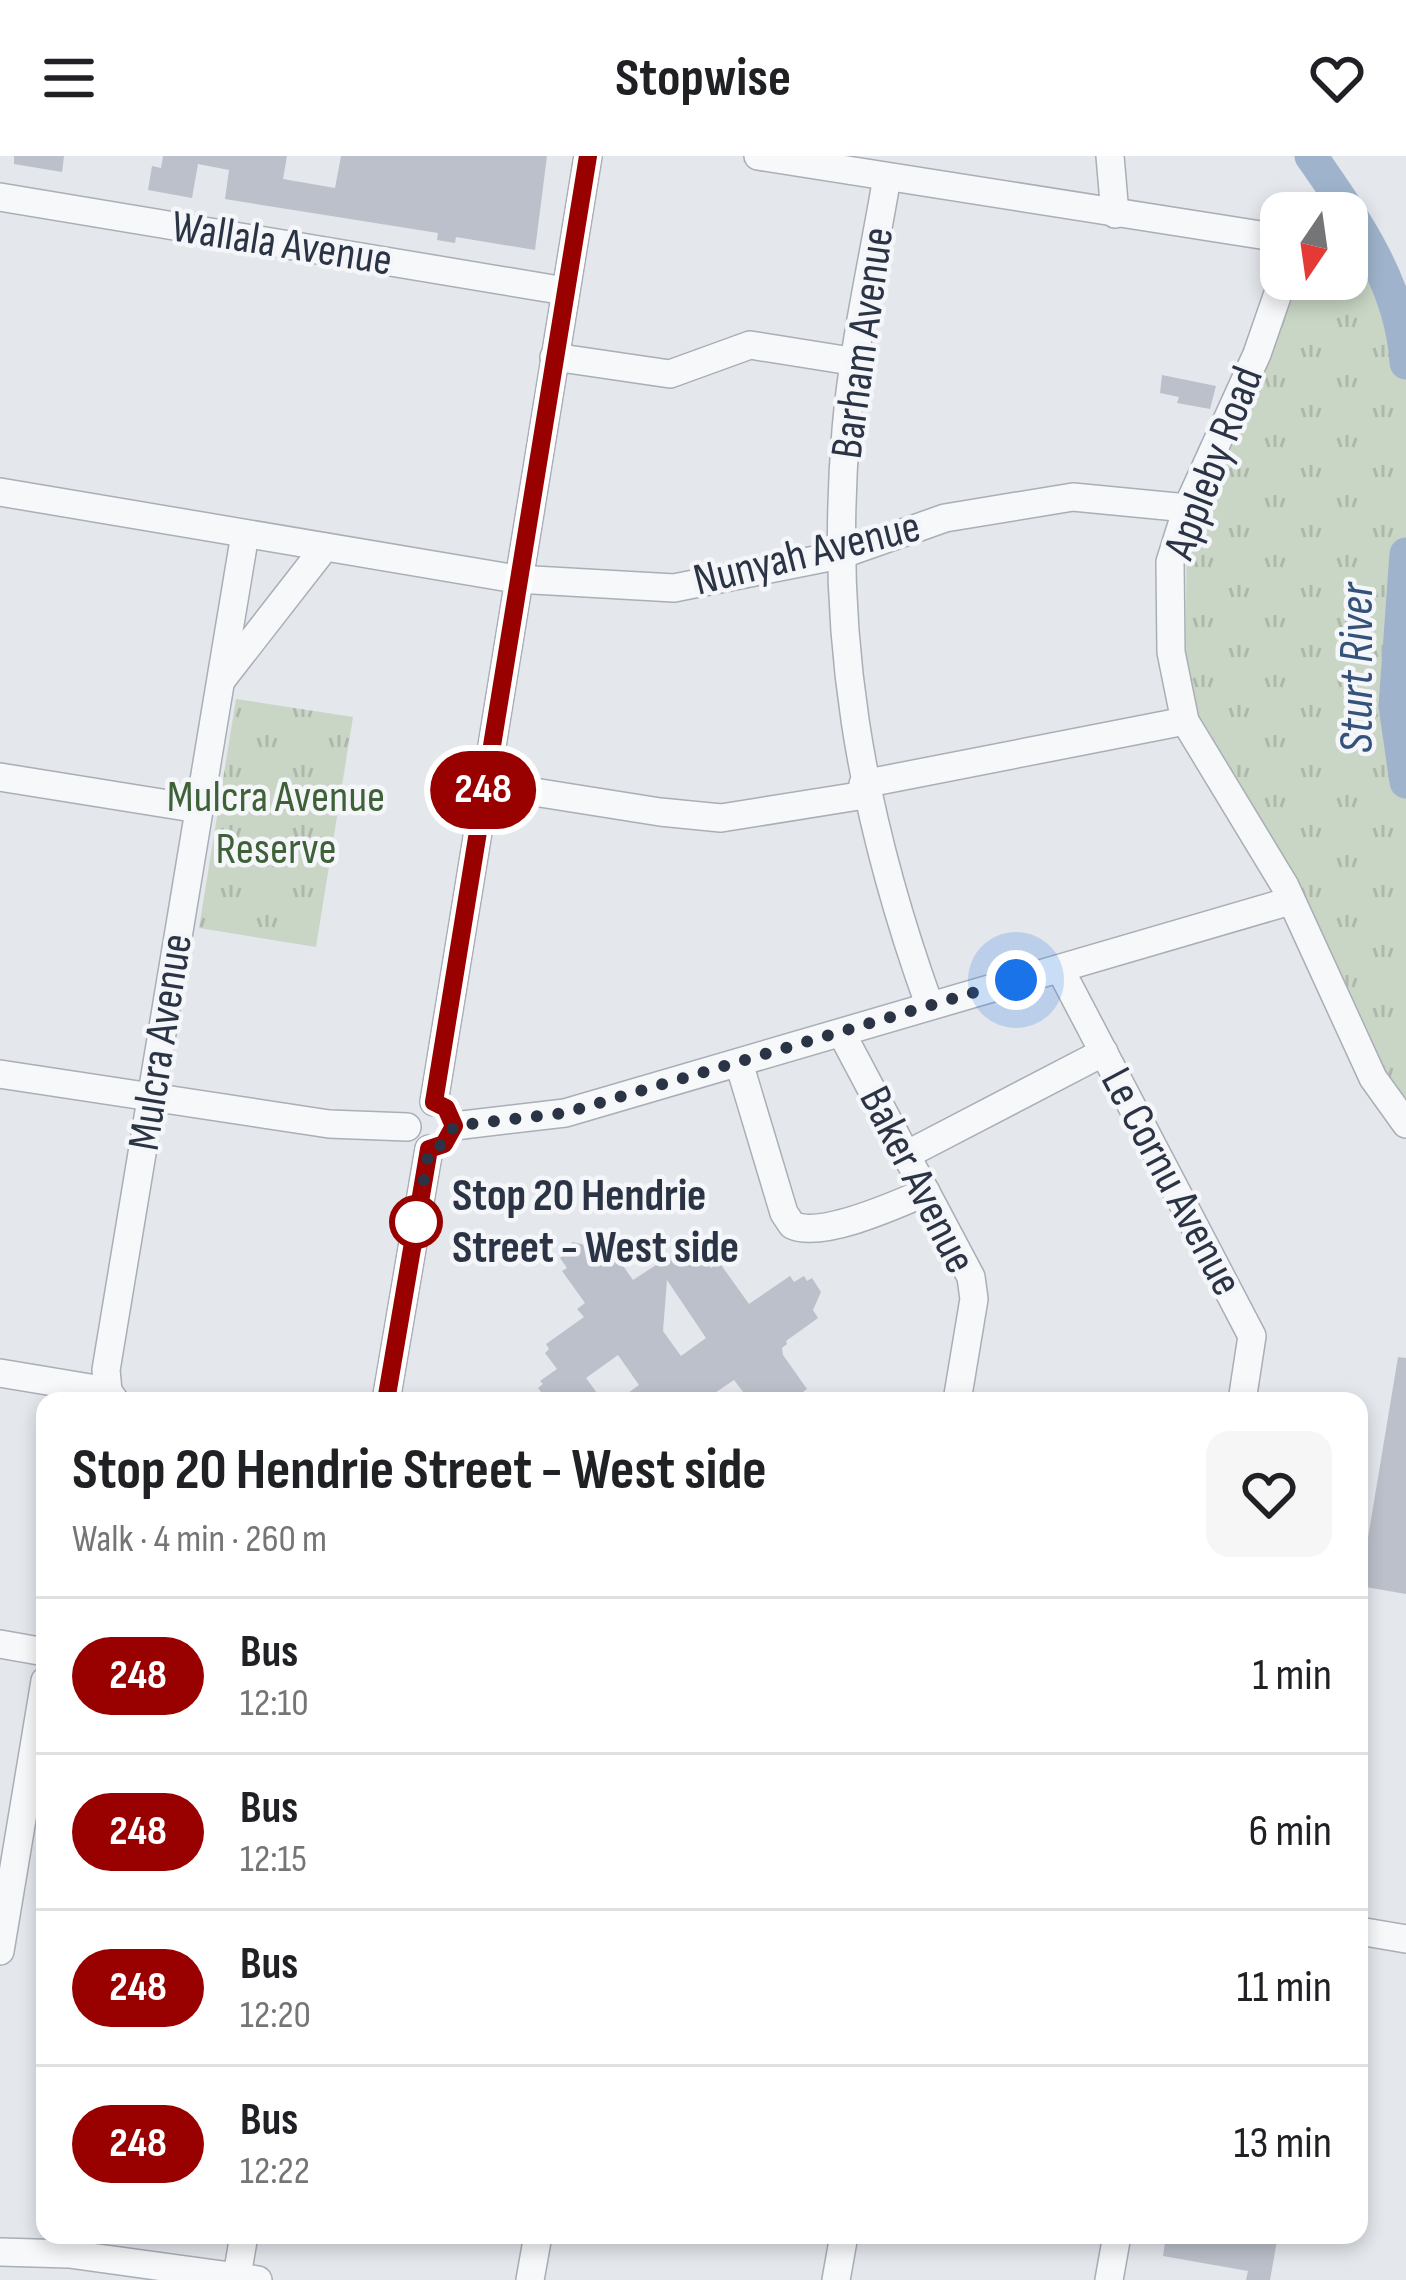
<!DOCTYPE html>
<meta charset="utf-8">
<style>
body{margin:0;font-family:"Sofia Sans Condensed",sans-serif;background:#f6f6f6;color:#202124;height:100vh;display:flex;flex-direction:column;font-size:45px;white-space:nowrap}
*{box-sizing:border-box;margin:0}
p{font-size:39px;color:#757577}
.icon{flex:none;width:66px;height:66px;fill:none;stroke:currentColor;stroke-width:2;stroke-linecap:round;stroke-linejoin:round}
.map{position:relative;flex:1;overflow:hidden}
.panel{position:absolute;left:36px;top:1236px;width:1332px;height:852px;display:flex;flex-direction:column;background:#fff;border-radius:24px;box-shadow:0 6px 18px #0003}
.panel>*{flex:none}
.badge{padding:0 24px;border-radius:39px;font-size:42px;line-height:78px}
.needle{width:78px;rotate:193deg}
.tools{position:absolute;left:1260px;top:36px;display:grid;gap:24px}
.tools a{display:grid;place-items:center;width:108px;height:108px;border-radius:24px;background:#fff;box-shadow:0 6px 18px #0003;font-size:60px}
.you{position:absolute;width:60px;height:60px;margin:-30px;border:9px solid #fff;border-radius:50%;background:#1a73e8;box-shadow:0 0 0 18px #1a73e833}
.map>.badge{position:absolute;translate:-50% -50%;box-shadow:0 0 0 6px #fff}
.round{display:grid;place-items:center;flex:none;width:126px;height:126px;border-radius:24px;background:#f6f6f6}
.summary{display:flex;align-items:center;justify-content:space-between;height:204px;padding:0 36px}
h1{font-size:57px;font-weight:700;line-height:90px}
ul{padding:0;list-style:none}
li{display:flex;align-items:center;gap:36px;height:156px;padding:0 36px;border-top:3px solid #e0e0e0}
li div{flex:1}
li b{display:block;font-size:45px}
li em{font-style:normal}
li .badge{min-width:132px;font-weight:700;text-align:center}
header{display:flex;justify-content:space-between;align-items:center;height:156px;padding:0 36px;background:#fff;font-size:54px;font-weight:700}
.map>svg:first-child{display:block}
.grass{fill:url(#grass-tufts)}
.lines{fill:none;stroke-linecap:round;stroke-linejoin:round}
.river{stroke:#9fb4cc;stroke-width:33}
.building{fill:#bbc0ca;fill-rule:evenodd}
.minor-casing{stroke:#a9aeb7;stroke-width:30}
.minor{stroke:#f7f8fa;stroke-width:27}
.line-casing{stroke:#fff;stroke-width:27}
.line{stroke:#900;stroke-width:18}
.walk{stroke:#2b3445;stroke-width:12;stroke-dasharray:0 21.6}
.stop-dot{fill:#fff;stroke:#900;stroke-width:6}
.labels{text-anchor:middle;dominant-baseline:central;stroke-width:9;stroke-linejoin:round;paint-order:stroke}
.street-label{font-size:45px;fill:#2b3445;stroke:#f4f6f9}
.park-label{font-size:45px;fill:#3f6138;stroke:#f4f6f9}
.stop-label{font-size:45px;font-weight:bold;fill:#2b3445;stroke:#f4f6f9;text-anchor:start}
.water-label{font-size:48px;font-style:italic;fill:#34527a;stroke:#f4f6f9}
</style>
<header><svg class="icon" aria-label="menu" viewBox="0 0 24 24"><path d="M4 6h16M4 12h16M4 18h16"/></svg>Stopwise<svg class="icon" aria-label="heart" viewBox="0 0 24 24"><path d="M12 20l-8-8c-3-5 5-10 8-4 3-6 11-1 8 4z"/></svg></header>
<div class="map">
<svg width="1406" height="2124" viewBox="0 0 1406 2124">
<defs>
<pattern id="grass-tufts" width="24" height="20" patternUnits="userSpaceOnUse" patternTransform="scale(3)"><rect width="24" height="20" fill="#c9d6c5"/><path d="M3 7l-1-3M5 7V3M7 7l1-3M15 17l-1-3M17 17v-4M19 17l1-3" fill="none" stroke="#adb8ab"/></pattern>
</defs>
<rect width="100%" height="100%" fill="#e4e7ec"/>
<g class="grass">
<polygon points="1368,83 1405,182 1406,207 1406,398 1395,550 1406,626 1406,965 1185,565 1187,352 1282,123 1347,123 1347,90"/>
<polygon points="236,543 353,561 316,791 199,772"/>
</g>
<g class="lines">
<g class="river">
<path d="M 1311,0 C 1354,62 1402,129 1406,207"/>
<polyline points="1406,398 1395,550 1406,626"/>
</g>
</g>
<g class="building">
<polygon points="14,0 64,0 62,16 14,8"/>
<polygon points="163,0 287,0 283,23 335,32 341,0 547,0 535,94 456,81 455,87 437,84 438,77 225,43 229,14 198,8 192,42 148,34 152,10 161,12"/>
<polygon points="1162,219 1216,230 1210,253 1177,247 1179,241 1160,237"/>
<path d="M 573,1086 L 594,1091 L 600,1087 L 608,1097 L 612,1094 L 633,1124 L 679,1094 L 705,1103 L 711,1112 L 719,1106 L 749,1148 L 790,1120 L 794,1126 L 804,1120 L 807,1125 L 812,1122 L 821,1136 L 813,1154 L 818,1162 L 786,1185 L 787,1188 L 782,1192 L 783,1199 L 807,1233 L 791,1245 L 750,1245 L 734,1224 L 703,1245 L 617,1245 L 639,1229 L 618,1199 L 586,1222 L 603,1245 L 548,1245 L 538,1232 L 543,1228 L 540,1225 L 557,1213 L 545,1197 L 549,1193 L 546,1188 L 584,1161 L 577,1153 L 585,1147 L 562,1115 L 567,1112 L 560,1102 L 567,1097 L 563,1092 ZM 667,1124 L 706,1182 L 681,1200 L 663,1175 Z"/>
<polygon points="1398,1201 1406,1202 1406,1438 1360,1430"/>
<polygon points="1166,2079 1278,2079 1270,2124 1246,2124 1248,2115 1163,2100"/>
</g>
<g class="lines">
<defs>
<g id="minor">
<polyline points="758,0 1267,80 1281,89"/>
<polyline points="1110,0 1115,58"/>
<path d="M 887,21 C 873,105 853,190 846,274 C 829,478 860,656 929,848"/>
<polyline points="0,41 565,135"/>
<polyline points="1283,123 1257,198 1187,352 1170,406 1171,496 1185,565 1285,730 1373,922 1406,968"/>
<polyline points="554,201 670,218 750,189 857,206"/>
<polyline points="0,336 516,423 674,432 840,399 945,362 1073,341 1187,352"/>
<polyline points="223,522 325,391"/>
<polyline points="0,621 199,653"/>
<polyline points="484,628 660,656 721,662 865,639"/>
<polyline points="863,628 1185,565"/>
<polyline points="1060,813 1252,1180 1242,1245"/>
<polyline points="842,878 971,1121 974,1143 957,1245"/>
<path d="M 739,907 L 784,1057 L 792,1069 C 821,1083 896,1049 926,1036"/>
<polyline points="0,918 329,968 407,971"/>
<polyline points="434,946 588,0"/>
<polyline points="454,970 565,957 1290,745"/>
<polyline points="906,999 1104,896"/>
<polyline points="0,1217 108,1235"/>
<polyline points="115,1245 108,1235 106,1214 245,378"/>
<polyline points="386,1245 429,993"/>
<polyline points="0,1488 45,1496"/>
<polyline points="1359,1775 1406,1783"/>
<polyline points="0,1795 45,1525"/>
<polyline points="0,2096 69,2098 258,2124"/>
<polyline points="237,2120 244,2079"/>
<polyline points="530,2124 538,2079"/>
<polyline points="836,2124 844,2079"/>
<polyline points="1109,2124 1117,2079"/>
</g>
</defs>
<use href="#minor" class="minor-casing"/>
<use href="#minor" class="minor"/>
</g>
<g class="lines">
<defs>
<polyline id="line" points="386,1245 429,993 444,988 454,970 446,952 434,946 588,0"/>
</defs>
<use href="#line" class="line-casing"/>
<use href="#line" class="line"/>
<polyline class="walk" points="416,1066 415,1077 429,993 444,988 454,970 565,957 1016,824"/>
</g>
<circle class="stop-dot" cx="416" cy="1066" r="24"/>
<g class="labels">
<g class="street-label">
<text transform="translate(282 88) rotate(9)">Wallala Avenue</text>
<text transform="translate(863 187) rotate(-82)">Barham Avenue</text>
<text transform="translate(1214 307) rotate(-69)">Appleby Road</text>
<text transform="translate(807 398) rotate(-14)">Nunyah Avenue</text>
<text transform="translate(161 886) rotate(-81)">Mulcra Avenue</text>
<text transform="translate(917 1024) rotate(63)">Baker Avenue</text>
<text transform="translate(1171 1026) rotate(62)">Le Cornu Avenue</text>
</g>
<g class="park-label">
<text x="276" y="641">Mulcra Avenue<tspan x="276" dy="52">Reserve</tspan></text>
</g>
<g class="stop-label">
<text x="452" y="1040">Stop 20 Hendrie<tspan x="452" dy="52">Street - West side</tspan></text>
</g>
<g class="water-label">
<text transform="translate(1357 512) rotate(-90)">Sturt River</text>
</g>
</g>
</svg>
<div class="tools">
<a><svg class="needle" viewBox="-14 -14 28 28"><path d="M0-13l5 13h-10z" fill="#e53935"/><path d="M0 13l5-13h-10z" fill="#757577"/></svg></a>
</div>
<div class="you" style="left:1016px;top:824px"></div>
<b class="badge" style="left:483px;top:634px;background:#900;color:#fff">248</b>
<section class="panel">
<div class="summary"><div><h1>Stop 20 Hendrie Street - West side</h1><p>Walk · 4 min · 260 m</p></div><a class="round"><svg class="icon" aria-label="heart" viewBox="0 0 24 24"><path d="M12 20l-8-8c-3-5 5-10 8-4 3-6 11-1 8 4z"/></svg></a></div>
<ul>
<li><span class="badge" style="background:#900;color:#fff">248</span><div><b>Bus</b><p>12:10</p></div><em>1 min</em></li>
<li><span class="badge" style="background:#900;color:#fff">248</span><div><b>Bus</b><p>12:15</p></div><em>6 min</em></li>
<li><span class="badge" style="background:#900;color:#fff">248</span><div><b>Bus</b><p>12:20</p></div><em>11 min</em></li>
<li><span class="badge" style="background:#900;color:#fff">248</span><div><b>Bus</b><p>12:22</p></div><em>13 min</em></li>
</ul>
</section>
</div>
